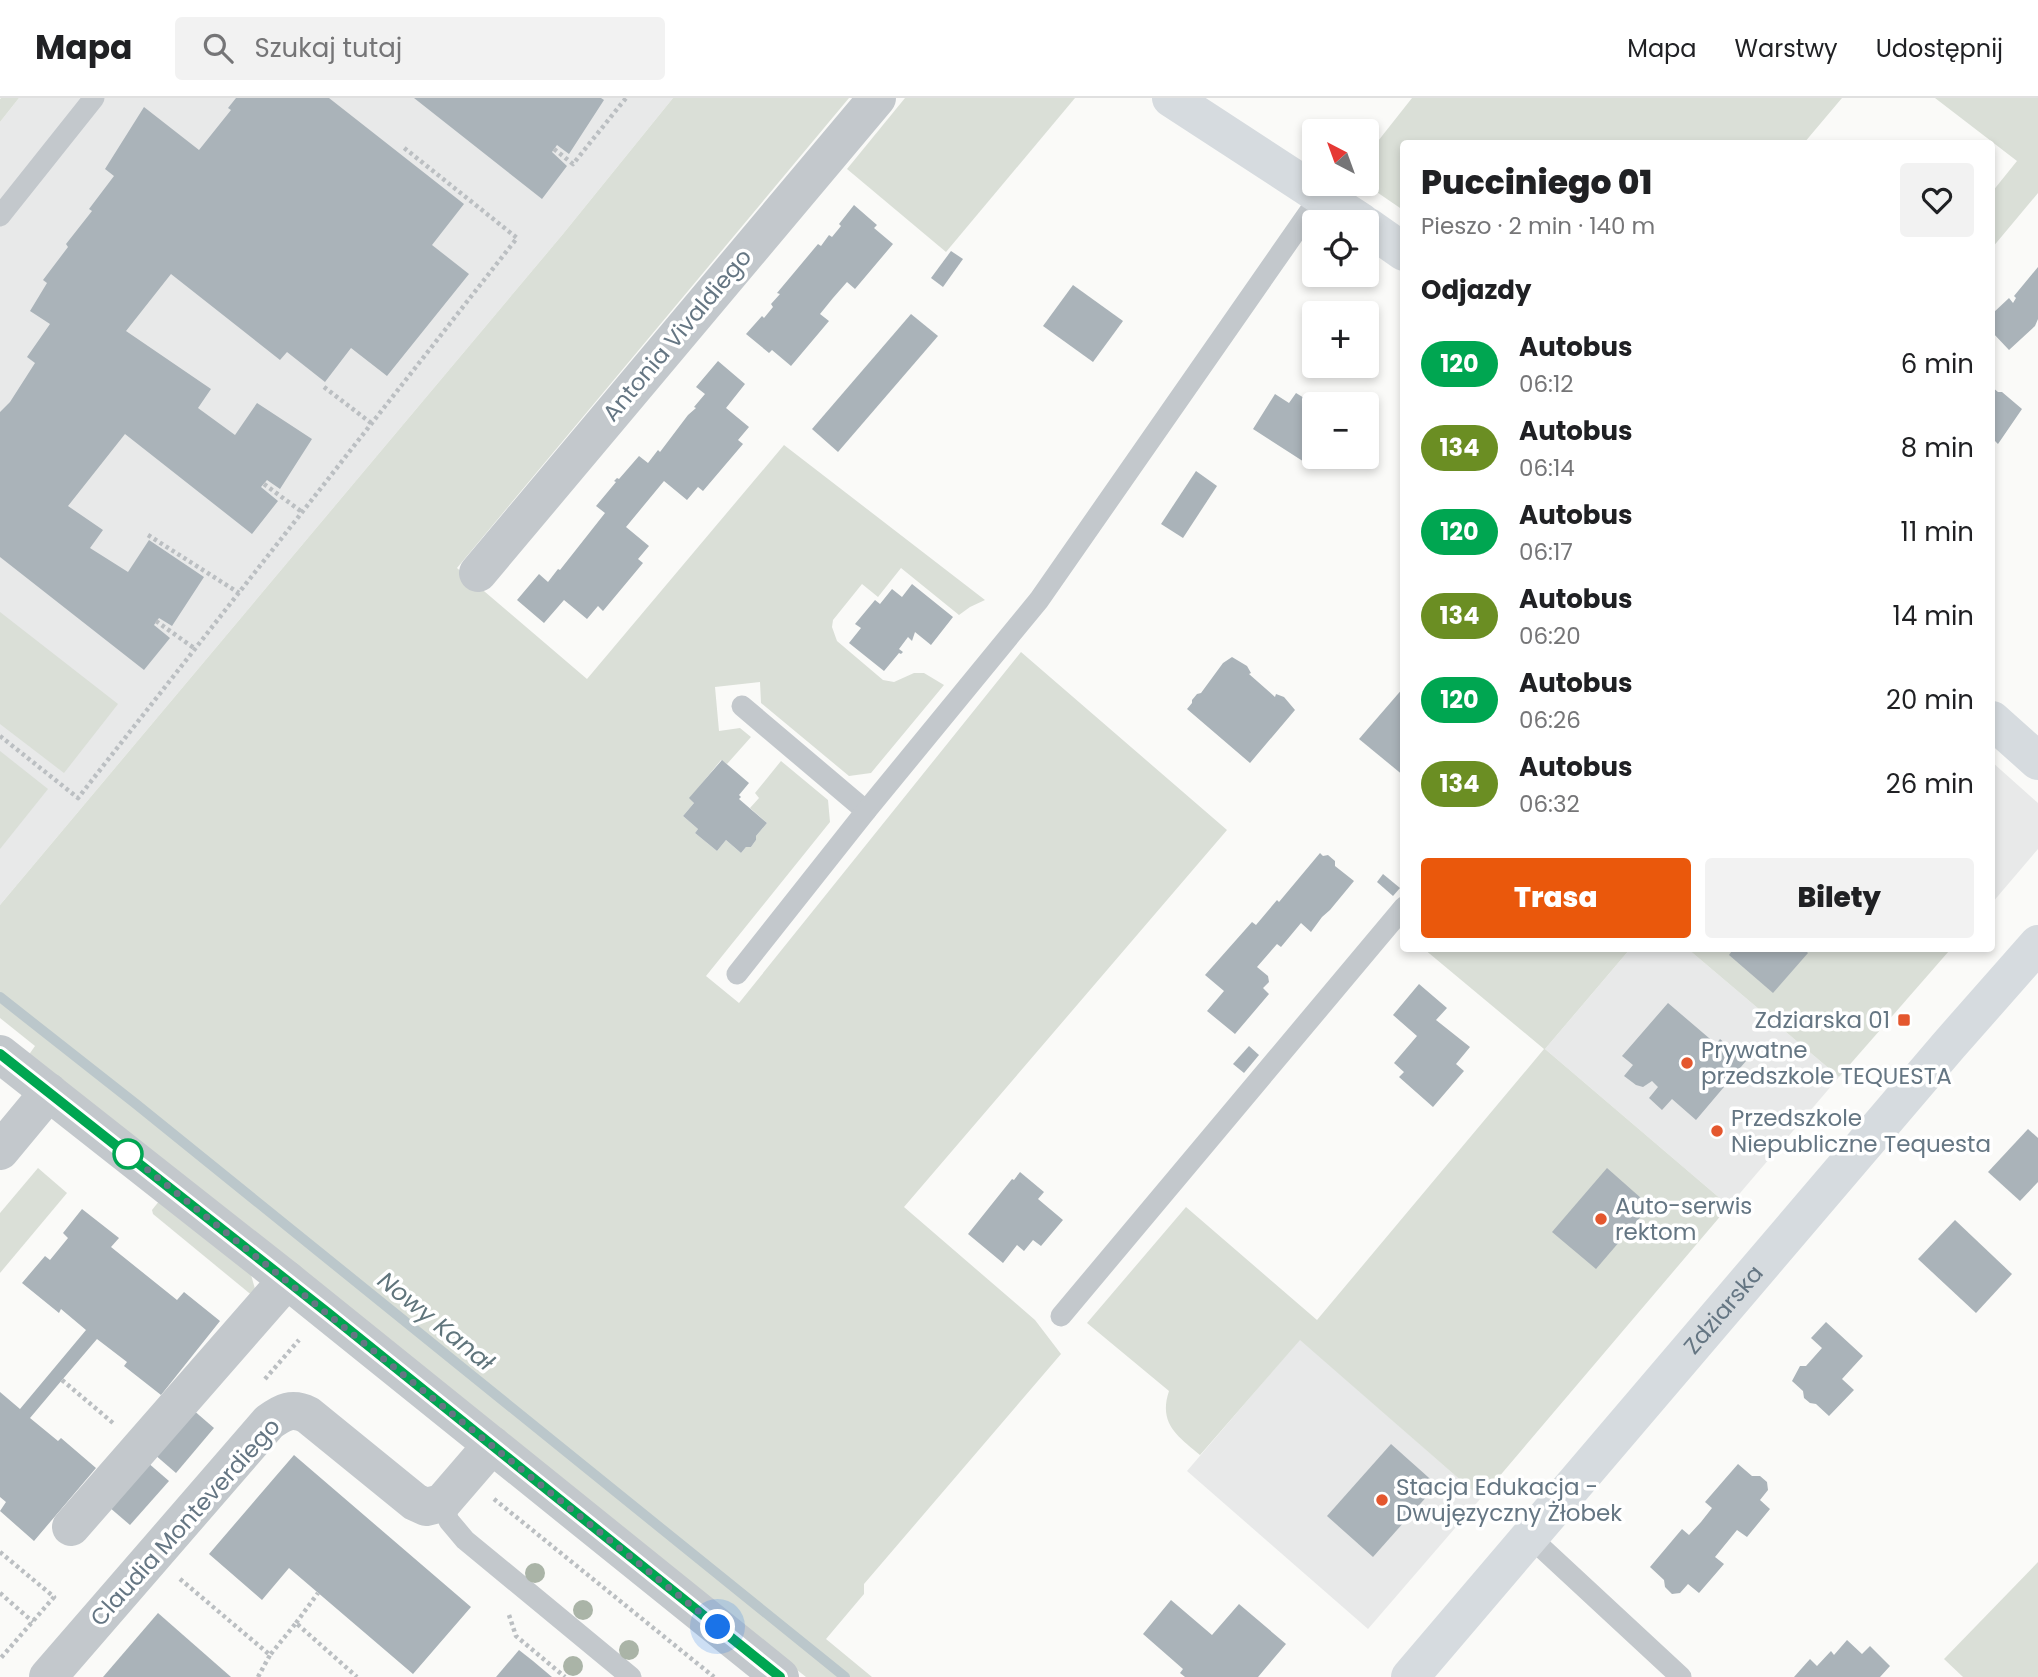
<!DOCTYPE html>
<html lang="pl">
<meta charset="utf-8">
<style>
body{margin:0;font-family:Poppins,sans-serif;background:#f2f2f2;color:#202124;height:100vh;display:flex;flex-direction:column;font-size:26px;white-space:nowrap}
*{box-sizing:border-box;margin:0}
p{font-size:23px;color:#757577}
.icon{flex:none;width:38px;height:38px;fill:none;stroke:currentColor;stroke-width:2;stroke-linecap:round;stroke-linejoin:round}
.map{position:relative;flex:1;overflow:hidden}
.panel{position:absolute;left:1400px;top:42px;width:595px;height:812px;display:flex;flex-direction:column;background:#fff;border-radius:7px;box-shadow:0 4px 10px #0003}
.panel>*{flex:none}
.badge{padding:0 14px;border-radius:23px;font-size:24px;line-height:46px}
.needle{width:46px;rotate:319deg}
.fabs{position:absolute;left:1302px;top:21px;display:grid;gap:14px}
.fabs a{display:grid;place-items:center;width:77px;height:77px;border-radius:7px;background:#fff;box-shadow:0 4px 10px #0003;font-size:35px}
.you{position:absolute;width:35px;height:35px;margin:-18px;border:5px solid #fff;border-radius:50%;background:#1a73e8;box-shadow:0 0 0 10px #1a73e833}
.map>.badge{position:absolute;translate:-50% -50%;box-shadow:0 0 0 4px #fff}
h2{padding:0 21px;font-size:26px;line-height:63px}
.round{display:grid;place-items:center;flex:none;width:74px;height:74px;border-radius:7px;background:#f2f2f2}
.overview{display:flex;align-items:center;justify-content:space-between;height:119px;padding:0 21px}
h1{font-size:33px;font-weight:800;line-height:52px}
.cta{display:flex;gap:14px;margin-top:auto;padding:14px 21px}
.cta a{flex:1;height:80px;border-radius:7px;background:#ea580c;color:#fff;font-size:28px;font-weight:800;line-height:80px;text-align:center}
.cta a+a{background:#f2f2f2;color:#202124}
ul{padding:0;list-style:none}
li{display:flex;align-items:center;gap:21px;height:84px;padding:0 21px}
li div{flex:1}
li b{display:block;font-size:26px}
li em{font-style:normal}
li .badge{min-width:77px;font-weight:700;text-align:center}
header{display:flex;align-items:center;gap:42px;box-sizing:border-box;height:98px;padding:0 35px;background:#fff;border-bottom:2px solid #e0e0e0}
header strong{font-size:33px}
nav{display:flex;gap:38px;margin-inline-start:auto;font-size:24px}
.search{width:490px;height:63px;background:#f2f2f2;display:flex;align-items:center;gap:18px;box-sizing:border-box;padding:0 24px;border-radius:7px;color:#757577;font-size:26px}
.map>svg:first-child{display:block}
.built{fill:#e8e9e9}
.green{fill:#dadfd7}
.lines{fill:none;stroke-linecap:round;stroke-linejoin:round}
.stream{stroke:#bbc7cb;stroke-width:10}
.building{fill:#aab3b9}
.path{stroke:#bbbfc2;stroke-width:4.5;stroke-dasharray:3.5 3.5;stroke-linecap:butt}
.lane{stroke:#c3c8cc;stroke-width:21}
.street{stroke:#c3c8cc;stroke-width:38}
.secondary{stroke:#d6dbdf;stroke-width:38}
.tree{fill:#aab4a7}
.line-casing{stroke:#fff;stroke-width:16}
.line{stroke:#00a651;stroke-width:10}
.walk{stroke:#657683;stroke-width:7;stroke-dasharray:0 12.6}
.poi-dot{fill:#e4572e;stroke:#fff;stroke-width:2.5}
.stop-dot{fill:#fff;stroke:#00a651;stroke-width:3.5}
.labels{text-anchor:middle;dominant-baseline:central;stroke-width:7;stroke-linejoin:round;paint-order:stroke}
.street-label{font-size:23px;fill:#657683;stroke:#fff}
.poi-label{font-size:23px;fill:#657683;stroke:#fff;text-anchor:start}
.water-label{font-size:24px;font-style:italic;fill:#60757c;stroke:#fff}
</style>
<header>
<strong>Mapa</strong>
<div class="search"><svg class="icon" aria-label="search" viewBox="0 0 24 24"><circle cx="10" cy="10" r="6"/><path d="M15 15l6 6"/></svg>Szukaj tutaj</div>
<nav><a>Mapa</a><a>Warstwy</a><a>Udostępnij</a></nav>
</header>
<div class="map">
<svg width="2038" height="1579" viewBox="0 0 2038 1579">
<rect width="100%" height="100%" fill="#fafaf8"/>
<g class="built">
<polygon points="19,0 673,0 563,136 0,807 0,24"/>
<polygon points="1992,664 2038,705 2038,751 1992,805"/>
<polygon points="1630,851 1688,851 1839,979 1729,1108 1545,951"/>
<polygon points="1300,1241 1481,1400 1368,1531 1187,1373"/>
</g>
<g class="green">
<polygon points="1,0 19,0 0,24 0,1"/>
<polygon points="673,0 849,0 457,470 587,581 784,347 985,502 970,509 959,517 901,470 878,499 862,486 833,522 832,529 837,543 883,582 894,584 914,575 924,575 944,587 871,675 849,678 761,605 760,584 715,589 719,633 740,630 751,639 727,666 721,662 690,700 694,705 683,718 698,731 695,735 717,753 726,742 741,755 746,749 751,749 756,742 756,738 767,725 750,710 759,700 755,695 781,663 828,702 830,724 706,878 739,905 1021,554 1227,732 904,1109 1035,1222 1061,1256 864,1486 864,1496 826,1541 872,1579 806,1579 28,958 35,948 0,920 0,807 563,136"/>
<polygon points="905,0 1075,0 946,154 847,71"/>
<polygon points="1412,0 1842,0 1804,45 1404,46 1403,112 1365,86 1367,57"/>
<polygon points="1935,0 2038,0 2038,95 1992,150 1992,94 2017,63"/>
<polygon points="0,514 118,606 64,675 0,626"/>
<polygon points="0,653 48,691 0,751"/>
<polygon points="1946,850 1949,853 1839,979 1688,851"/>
<path d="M 1424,851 L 1630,851 L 1545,951 L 1729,1108 L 1481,1400 L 1300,1242 L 1200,1357 C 1178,1338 1158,1326 1169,1293 L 1087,1225 L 1186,1109 L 1317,1222 L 1544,951 Z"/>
<polygon points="38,1070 67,1095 0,1175 0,1115"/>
<polygon points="160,1102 250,1173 255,1191 254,1199 153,1116 152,1112"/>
<polygon points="2038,1464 2038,1579 1963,1579 1944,1561"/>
</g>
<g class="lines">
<polyline class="stream" points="0,899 136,1006 845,1579"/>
</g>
<g class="building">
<polygon points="236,0 329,0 464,106 432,147 469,176 387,278 351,250 325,284 287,254 280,262 171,176 126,233 211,291 198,310 235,337 257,305 312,341 280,391 267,382 261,389 278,403 252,436 125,336 68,408 103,432 90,450 128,474 149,442 204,479 172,528 159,520 154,527 170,540 144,572 0,459 0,314 10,304 35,265 27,259 50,226 30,213 47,185 43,182 68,149 66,146 92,113 89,111 114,78 105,71 144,9 199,52 231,12 228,10"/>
<polygon points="414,0 601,0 604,2 569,56 557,47 552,54 567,68 542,101"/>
<polygon points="854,107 877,127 874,130 893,146 855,191 847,184 833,200 820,216 829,223 791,268 772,252 769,255 746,236 762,218 764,220 773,209 771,206 780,196 777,195 818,146 821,148 829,137 832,139 841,128 839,126"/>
<polygon points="951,153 963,161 943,189 931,180"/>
<polygon points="2038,169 2038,221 2035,228 2009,252 1992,234 1992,216 2009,200 2013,205 2016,200 2014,198"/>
<polygon points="1073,187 1123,223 1093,264 1043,228"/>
<polygon points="911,216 938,238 838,354 812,331"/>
<polygon points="718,263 745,286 726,310 749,329 738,342 743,346 703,393 698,389 687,402 664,383 626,429 649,448 638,461 643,465 603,513 598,508 587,521 564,502 544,525 517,502 539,476 548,484 558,471 560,472 605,415 596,408 616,384 614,383 617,380 619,381 639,358 648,365 658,352 660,354 688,317 696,310 694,309 705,296 696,289"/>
<polygon points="1992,289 1998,294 2002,294 2022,311 1998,346 1995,343 1992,347"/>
<polygon points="1296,295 1314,306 1314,359 1319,359 1312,369 1253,331 1275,296 1289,305"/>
<polygon points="1196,373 1217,388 1183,440 1161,426"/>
<polygon points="912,486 953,519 931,547 915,534 912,543 908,539 899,551 903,554 901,556 899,555 884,573 849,545 861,530 855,526 875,502 880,506 892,491 902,499"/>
<polygon points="1232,559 1247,568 1251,575 1249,576 1275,599 1276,596 1284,599 1295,612 1250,665 1187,611 1192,605 1192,602 1197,596 1201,595 1223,565"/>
<polygon points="1404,589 1404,678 1359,641"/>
<polygon points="722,662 749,685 739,697 741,699 739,701 767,725 756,738 756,742 751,749 746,749 741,755 726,742 717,753 695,735 698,731 683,718 694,705 689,700"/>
<polygon points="1320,755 1323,758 1328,757 1335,763 1335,768 1354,783 1330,812 1322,819 1311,834 1301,825 1281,849 1277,846 1257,869 1268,878 1269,884 1263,890 1269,896 1235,936 1207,913 1224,893 1205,877 1252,824 1256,827 1277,802 1279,804"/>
<polygon points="1383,776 1400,790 1393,798 1377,784"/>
<polygon points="1734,850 1803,850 1808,855 1773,895 1729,857"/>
<polygon points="1419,886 1447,910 1436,922 1470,949 1456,966 1464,973 1433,1009 1399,979 1404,974 1394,965 1417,938 1393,917"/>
<polygon points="1668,905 1716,946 1720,941 1746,963 1696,1022 1672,1001 1662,1012 1649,1000 1658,989 1652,983 1643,989 1636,987 1624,978 1633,967 1622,958"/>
<polygon points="1249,948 1259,957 1244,975 1233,966"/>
<polygon points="2028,1031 2038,1040 2038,1084 2020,1103 1988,1074"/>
<polygon points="1607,1070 1650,1108 1596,1171 1552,1134"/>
<polygon points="1020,1074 1044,1094 1038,1101 1063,1122 1041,1148 1033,1142 1024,1153 1017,1147 1003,1165 968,1136 1012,1081 1014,1082"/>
<polygon points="82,1111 119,1140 111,1149 177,1202 184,1194 220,1223 161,1297 124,1268 127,1264 97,1241 62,1282 30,1320 58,1343 61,1340 96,1370 34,1443 0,1413 6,1404 0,1399 0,1294 20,1311 86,1232 61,1211 59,1215 22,1185 45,1158 50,1162 68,1140 63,1135"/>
<polygon points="1955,1122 2012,1176 1976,1215 1918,1161"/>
<polygon points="1826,1224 1863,1258 1842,1281 1854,1292 1829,1318 1816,1306 1810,1305 1804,1300 1803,1293 1792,1283 1800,1268 1806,1268 1822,1250 1811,1240"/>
<polygon points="192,1311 214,1330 176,1375 154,1356"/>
<polygon points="1391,1346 1437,1387 1373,1459 1327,1418"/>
<polygon points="294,1357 471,1509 413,1576 289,1470 262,1502 209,1456"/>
<polygon points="147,1364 169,1383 130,1427 109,1409"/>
<polygon points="1738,1366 1752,1378 1760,1378 1767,1384 1768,1392 1760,1402 1770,1411 1747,1439 1737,1432 1715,1459 1724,1466 1699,1495 1688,1486 1680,1495 1672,1496 1665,1489 1664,1482 1650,1469 1682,1431 1689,1437 1701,1424 1712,1410 1705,1404"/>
<polygon points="1171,1502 1212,1537 1239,1506 1286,1546 1258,1579 1185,1579 1180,1575 1183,1571 1143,1536"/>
<polygon points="158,1515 231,1579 103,1579"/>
<polygon points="1847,1542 1862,1556 1870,1548 1890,1568 1880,1579 1794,1579 1810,1561 1817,1568 1831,1553 1834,1557"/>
<polygon points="519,1552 533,1563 552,1579 496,1579"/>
</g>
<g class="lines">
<g class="path">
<polyline points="554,51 573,66 626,0"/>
<polyline points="324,289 371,325"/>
<polyline points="264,386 302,414"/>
<polyline points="148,437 239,495"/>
<polyline points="156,523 194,550"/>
<polyline points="0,638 78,700 517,140 403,49"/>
<polyline points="265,1281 299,1242"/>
<polyline points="62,1282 113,1325"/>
<polyline points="494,1401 714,1579"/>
<polyline points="0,1454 54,1499 0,1561"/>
<polyline points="180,1481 270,1557 296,1525 357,1579"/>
<polyline points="0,1495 33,1524"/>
<polyline points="509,1517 516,1538 565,1579"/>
<polyline points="296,1525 318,1495"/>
<polyline points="258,1579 270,1557"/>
</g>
<g class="lane">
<polyline points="0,118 94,0"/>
<polyline points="742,608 866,713"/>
<polyline points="737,876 866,713 1039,502 1321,97"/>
<polyline points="1061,1218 1404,809"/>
<polyline points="442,1405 449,1423 465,1442 631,1579"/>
<polyline points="1530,1439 1681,1579"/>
</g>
<g class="street">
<polyline points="478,475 877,0"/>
<polyline points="0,956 287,1182 780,1579"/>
<polyline points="0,1053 49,994"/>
<polyline points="71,1429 287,1182"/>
<path d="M 48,1579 L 269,1324 C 283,1314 292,1309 308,1317 L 415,1404 L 426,1409 L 442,1405 L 492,1347"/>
</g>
<g class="secondary">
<polyline points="1171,0 1361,124"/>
<polyline points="1367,128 1404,154"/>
<polyline points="1992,622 2038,663"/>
<path id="s1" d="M 1410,1579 L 1949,947 L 2038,846"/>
</g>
</g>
<g class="tree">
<circle cx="535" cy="1475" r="10"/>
<circle cx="583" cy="1512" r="10"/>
<circle cx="629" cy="1552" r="10"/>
<circle cx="573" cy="1568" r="10"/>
</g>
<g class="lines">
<defs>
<polyline id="line" points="0,956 328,1215 780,1579"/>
</defs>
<use href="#line" class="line-casing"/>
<use href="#line" class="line"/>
<polyline class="walk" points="128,1056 718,1529"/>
</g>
<g class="poi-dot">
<rect x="1897" y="915" width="14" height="14" rx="3.5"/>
<circle cx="1687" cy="965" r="7"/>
<circle cx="1717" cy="1033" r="7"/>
<circle cx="1601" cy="1121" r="7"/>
<circle cx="1382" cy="1402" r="7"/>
</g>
<circle class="stop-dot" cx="128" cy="1056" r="14"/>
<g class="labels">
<g class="street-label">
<text transform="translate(677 237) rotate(-50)">Antonia Vivaldiego</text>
<text stroke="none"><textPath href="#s1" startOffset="483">Zdziarska</textPath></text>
<text transform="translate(185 1424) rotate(-48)">Claudia Monteverdiego</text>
</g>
<g class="poi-label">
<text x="1890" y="922" text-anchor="end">Zdziarska 01</text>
<text x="1701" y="952">Prywatne<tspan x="1701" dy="26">przedszkole TEQUESTA</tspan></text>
<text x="1731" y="1020">Przedszkole<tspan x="1731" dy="26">Niepubliczne Tequesta</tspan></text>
<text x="1615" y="1108">Auto-serwis<tspan x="1615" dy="26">rektom</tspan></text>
<text x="1396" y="1389">Stacja Edukacja -<tspan x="1396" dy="26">Dwujęzyczny Żłobek</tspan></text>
</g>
<g class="water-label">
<text transform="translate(436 1223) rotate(39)">Nowy Kanał</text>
</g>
</g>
</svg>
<div class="fabs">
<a><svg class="needle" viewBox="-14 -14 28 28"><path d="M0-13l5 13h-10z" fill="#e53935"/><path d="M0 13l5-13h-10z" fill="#757577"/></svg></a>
<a><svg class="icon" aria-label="locate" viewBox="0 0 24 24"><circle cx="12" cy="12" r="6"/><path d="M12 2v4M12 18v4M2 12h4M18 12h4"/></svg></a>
<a>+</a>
<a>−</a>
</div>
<div class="you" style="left:718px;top:1529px"></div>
<section class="panel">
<div class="overview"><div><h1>Pucciniego 01</h1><p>Pieszo · 2 min · 140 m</p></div><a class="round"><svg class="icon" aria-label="heart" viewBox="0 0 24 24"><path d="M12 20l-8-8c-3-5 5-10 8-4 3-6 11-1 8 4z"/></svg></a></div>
<h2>Odjazdy</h2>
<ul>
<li><span class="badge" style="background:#00a651;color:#fff">120</span><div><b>Autobus</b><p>06:12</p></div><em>6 min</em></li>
<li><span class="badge" style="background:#6b8e23;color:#fff">134</span><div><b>Autobus</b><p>06:14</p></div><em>8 min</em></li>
<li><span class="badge" style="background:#00a651;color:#fff">120</span><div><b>Autobus</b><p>06:17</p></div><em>11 min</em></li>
<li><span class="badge" style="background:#6b8e23;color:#fff">134</span><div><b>Autobus</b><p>06:20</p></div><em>14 min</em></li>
<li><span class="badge" style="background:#00a651;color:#fff">120</span><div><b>Autobus</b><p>06:26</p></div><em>20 min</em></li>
<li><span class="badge" style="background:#6b8e23;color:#fff">134</span><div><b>Autobus</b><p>06:32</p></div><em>26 min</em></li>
</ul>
<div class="cta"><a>Trasa</a><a>Bilety</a></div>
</section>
</div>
